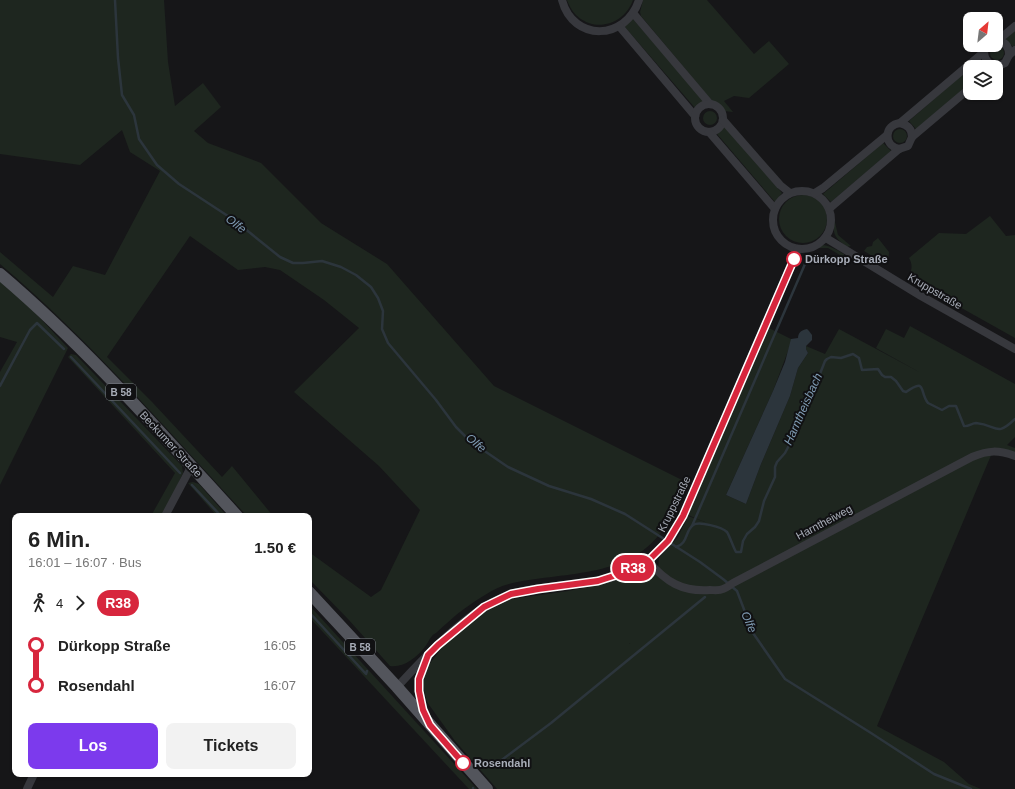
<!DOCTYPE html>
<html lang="de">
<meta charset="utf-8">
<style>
body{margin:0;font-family:Arial,sans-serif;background:#f2f2f2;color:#222;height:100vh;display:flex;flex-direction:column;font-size:15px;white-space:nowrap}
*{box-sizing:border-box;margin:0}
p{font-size:13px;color:#767676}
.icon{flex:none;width:22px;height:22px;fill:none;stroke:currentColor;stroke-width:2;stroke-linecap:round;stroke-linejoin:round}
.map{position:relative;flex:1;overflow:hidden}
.details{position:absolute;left:12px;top:513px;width:300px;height:264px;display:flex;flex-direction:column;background:#fff;border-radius:8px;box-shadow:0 1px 3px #0004}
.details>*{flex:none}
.badge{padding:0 8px;border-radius:13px;font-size:14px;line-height:26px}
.needle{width:26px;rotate:28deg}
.fabs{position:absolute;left:963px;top:12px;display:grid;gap:8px}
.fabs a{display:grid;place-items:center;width:40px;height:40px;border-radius:8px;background:#fff;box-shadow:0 1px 3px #0004;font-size:20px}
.map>.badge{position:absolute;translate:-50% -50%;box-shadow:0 0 0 2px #fff}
.legs{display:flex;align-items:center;gap:6px;height:44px;padding:0 16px;font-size:13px}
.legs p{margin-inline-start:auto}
.overview{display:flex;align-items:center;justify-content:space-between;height:68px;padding:0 16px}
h1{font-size:22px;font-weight:800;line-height:30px}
.action{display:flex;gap:8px;margin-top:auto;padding:8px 16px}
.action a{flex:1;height:46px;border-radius:8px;background:#7c3aed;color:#fff;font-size:16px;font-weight:800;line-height:46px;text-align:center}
.action a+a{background:#f2f2f2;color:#222}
ul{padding:0 16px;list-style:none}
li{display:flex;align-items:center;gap:14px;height:40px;font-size:15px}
li i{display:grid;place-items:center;width:6px;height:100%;margin:0 5px;background:currentColor}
li i::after{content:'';width:10px;height:10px;margin:-5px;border:3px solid;border-radius:50%;background:#fff}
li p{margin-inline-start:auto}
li:first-child i{background:linear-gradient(#0000 50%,currentColor 0)}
li:last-child i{background:linear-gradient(currentColor 50%,#0000 0)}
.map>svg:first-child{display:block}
.green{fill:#1e261f}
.water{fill:#2c353c}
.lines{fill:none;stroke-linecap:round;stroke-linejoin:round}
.stream{stroke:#2c353c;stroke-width:2.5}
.minor{stroke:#37383d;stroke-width:8}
.primary{stroke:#53555c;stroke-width:12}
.line-1-casing{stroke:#fff;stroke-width:9}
.line-1{stroke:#d7263d;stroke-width:6}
.stop-1-dot{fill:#fff;stroke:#d7263d;stroke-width:2}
.labels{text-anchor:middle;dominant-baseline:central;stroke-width:4;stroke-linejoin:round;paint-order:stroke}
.shield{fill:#111113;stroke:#7b7e86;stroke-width:1}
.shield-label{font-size:10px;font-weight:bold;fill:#a8adb8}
.stop-label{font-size:11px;font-weight:bold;fill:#a8adb8;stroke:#111113;text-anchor:start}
.street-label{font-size:11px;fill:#a8adb8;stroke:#111113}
.water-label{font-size:12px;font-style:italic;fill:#7f9bb3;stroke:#111113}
</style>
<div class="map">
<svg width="1015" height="789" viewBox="0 0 1015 789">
<rect width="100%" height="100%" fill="#161618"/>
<g class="green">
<path d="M 0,0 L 164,0 L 168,62 L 175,106 L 203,83 L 221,107 L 194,131 L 208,143 L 261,163 L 321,223 L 387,264 L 494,386 L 686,482 C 679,499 673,517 662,531 C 627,580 561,571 509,584 C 493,588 477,600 464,609 C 454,616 445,625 436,633 C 435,634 433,634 432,636 C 429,639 427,645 424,648 C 416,658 403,668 390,666 L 348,619 L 309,579 L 309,552 L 371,597 L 381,590 L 420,510 L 379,466 L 294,392 L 359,328 L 324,300 L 280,270 L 265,267 L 238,270 L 190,236 L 107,357 L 153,403 L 222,477 L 232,466 L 273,516 L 247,516 C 167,430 90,340 0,264 L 0,252 L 53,297 L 73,266 L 105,275 L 160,171 L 130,152 L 122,130 L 80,165 L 0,154 Z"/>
<path d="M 567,0 L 633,0 C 621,32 579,34 567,0 Z"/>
<polygon points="643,0 707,0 754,54 769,41 789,64 749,98 734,96 724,101 733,112 724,111 721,106 713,102 641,16 640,12"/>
<polygon points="633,19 704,101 696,109 624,26"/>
<polygon points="1015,30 1015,45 1013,47 1005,38"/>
<circle cx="997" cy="53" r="7"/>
<polygon points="970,68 970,83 916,129 909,121"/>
<circle cx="710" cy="118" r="7"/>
<polygon points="725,127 782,193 775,202 717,134"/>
<circle cx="900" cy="136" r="7"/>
<polygon points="883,143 891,151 831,202 823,194"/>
<circle cx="803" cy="219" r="24"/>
<path d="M 990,216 L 1006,236 L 1015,235 L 1015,338 L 908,278 C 912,270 913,265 909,258 L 939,233 L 966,234 Z"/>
<path d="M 834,218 L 838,235 L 851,246 L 847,247 C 835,238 832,234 834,218 Z"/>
<polygon points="878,238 889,252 888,263 886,264 864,251 867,247 872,246 873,242"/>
<path d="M 823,245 C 831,246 837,250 844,254 L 845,258 L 828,248 L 818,248 L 817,246 Z"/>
<polygon points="0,281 24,301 68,348 0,485 0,372 17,342 0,337"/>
<polygon points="910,326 1015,384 1015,437 1007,445 1015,448 1015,453 992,453 877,726 944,762 969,784 981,789 497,789 455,741 427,702 423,686 424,672 431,662 445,644 486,611 512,599 568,591 599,585 640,570 647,569 653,572 691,593 629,644 691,593 671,580 658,568 659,558 678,537 688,516 705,522 688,515 769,328 791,339 791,343 773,391 726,495 746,504 761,464 790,396 798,368 808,353 806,349 806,346 825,354 839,329 921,373 876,348 886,329 904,338"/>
<polygon points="71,354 76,355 182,466 183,473 163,516 151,516 175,473 68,357"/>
<polygon points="193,482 199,484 227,516 217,516 188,483"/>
<polygon points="309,605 477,789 469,789 309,617"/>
</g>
<path class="water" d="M 807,329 L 809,331 L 812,335 L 812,340 L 806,346 L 806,349 L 808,353 L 798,368 L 790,396 L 761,464 L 746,504 L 726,495 L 773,391 L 785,362 L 791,339 L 798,338 C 798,333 801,330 807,329 Z"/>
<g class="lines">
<g class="stream">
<polyline points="115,0 118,58 122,95 134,115 139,139 157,165 179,184 234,220 280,257 293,263 303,263 322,261 341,267 356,275 371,287 378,298 383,311 382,329 388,343 436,400 456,427 470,441 508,467 549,486 591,499 625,514 700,562 723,579 737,591 753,633 785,679 871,733 934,774 971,789"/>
<polyline points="71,357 180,473"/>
<polyline points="0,386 30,330 37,323 64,349"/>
<polyline points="192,485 221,516"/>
<polyline points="692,526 805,264"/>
<path d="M 676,547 C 688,544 685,531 693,525 C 699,521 722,527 727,532 C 730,537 732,544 735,550 L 736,552 L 741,552 L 743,541 L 747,534 L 755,527 L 759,521 L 764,501 L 775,477 L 775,467 L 777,462 L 785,453 L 795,434 L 795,427 L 805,410 L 807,398 L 816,384 L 825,361 L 827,359 L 831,357 L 841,358 L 853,354 L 859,358 L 862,370 L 878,369 L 882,375 L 885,377 L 891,377 L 896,381 L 903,391 L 906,392 C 927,377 919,392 928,403 L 942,410 L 949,406 L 956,406 L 964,426 C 968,427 972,423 976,423 C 998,425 995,438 1015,419"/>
<polyline points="309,612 366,674 367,671"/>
<polyline points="495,765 551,723 705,597"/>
<polyline points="473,789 473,788"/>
</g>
<g class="minor">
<path d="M 562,0 C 573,42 626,41 639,0"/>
<polyline points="633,13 710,104"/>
<polyline points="619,26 695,116"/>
<path d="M 996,41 C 1005,41 1009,46 1009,55"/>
<polyline points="997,41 1015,26"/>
<path d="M 984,52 C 985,64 995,69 1005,63 L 1009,55 L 1015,50"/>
<circle cx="709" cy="118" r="14"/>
<polyline points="723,120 780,185 790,193"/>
<path d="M 900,123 C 908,125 912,129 912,137"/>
<polyline points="709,132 775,209"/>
<path d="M 899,149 C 883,145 884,125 900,123 L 984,52 L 987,45"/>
<circle cx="802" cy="220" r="29"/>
<polyline points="815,193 823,188 887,135"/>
<polyline points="830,208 899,149 908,146 912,137 970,88"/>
<polyline points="826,238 921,296 1015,349"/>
<polyline points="165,516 191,467"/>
<path d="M 648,561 C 666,582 682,592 710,590 C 714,590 719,591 723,589 C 726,588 730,585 733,583 L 972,457 C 989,450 998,450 1015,456"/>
<path d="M 397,687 C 426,656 470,607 511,594 C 525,589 541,588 556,586 C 569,585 584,584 598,581 C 624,576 651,563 668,542 C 674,534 678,525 683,516 L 794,259 L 798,249"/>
<path d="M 426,715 C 421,705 417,690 419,678 C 421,671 425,664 427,657"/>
<polyline points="27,789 34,774"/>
</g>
<g class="primary">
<path d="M 0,274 C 86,347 161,433 237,516"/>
<polyline points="309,592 397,687 487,789"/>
</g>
</g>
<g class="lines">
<defs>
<polyline id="line-1" points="463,763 430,725 423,710 419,691 419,679 428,655 438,645 484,607 511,594 538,589 598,581 623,573 648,561 668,541 683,516 794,259"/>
</defs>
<use href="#line-1" class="line-1-casing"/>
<use href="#line-1" class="line-1"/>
</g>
<g class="stop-1-dot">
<circle cx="794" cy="259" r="7"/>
<circle cx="463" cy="763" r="7"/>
</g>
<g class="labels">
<g class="shield">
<rect x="106" y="384" width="30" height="16" rx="3"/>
<rect x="345" y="639" width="30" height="16" rx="3"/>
</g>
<g class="shield-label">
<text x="121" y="392">B 58</text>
<text x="360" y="647">B 58</text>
</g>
<g class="stop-label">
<text x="805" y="259">Dürkopp Straße</text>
<text x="474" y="763">Rosendahl</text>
</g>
<g class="street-label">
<text transform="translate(935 291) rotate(30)">Kruppstraße</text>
<text transform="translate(171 444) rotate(47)">Beckumer Straße</text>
<text transform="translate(674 504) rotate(-64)">Kruppstraße</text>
<text transform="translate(824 522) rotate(-28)">Harntheiweg</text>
</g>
<g class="water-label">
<text transform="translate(236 224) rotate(37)">Olfe</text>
<text transform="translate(803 409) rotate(-66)">Harntheisbach</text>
<text transform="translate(476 443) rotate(40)">Olfe</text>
<text transform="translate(749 622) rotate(67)">Olfe</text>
</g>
</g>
</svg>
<div class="fabs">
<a><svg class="needle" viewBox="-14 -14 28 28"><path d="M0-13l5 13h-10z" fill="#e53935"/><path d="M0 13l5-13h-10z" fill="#767676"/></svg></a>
<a><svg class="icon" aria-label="layers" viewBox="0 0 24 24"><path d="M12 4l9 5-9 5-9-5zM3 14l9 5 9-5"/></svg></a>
</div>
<b class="badge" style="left:633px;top:568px;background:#d7263d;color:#fff">R38</b>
<section class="details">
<div class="overview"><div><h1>6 Min.</h1><p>16:01 – 16:07 · Bus</p></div><b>1.50 €</b></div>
<div class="legs"><svg class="icon" aria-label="walk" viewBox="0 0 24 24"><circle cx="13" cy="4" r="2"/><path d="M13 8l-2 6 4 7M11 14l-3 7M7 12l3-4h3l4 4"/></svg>4<svg class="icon" aria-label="forward" viewBox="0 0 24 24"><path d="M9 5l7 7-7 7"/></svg><b class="badge" style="background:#d7263d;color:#fff">R38</b></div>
<ul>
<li><i style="color:#d7263d"></i><b>Dürkopp Straße</b><p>16:05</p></li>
<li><i style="color:#d7263d"></i><b>Rosendahl</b><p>16:07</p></li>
</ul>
<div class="action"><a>Los</a><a>Tickets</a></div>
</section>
</div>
